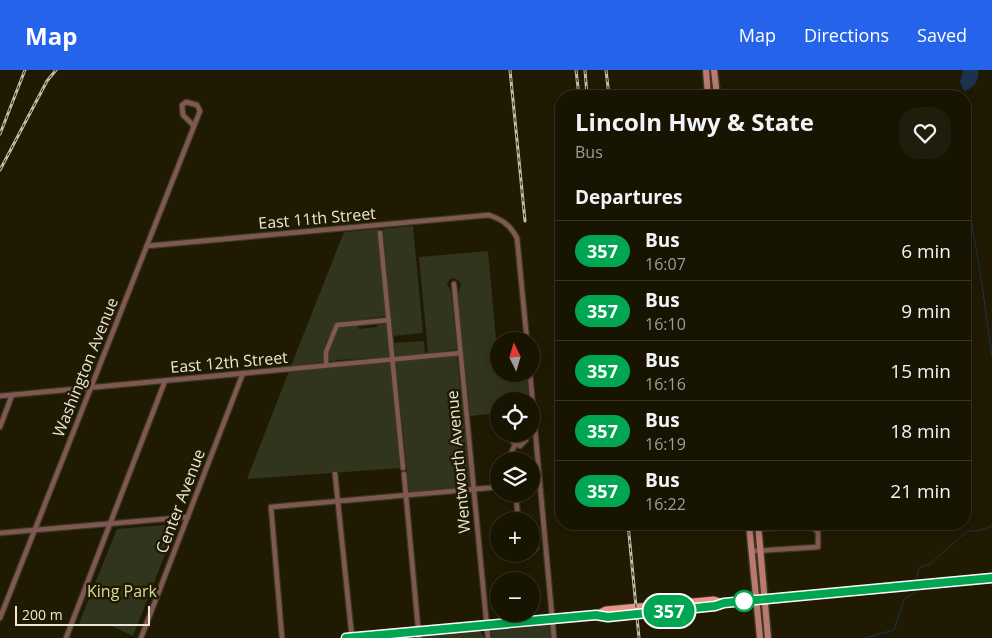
<!DOCTYPE html>
<meta charset="utf-8">
<style>
body{margin:0;font-family:"Open Sans",sans-serif;background:#211d0c;color:#f1f3f6;height:100vh;display:flex;flex-direction:column;font-size:19px;white-space:nowrap}
*{box-sizing:border-box;margin:0}
p{font-size:16px;color:#9f9e99}
.icon{flex:none;width:28px;height:28px;fill:none;stroke:currentColor;stroke-width:2;stroke-linecap:round;stroke-linejoin:round}
.map{position:relative;flex:1;overflow:hidden}
.side{position:absolute;left:555px;top:20px;width:416px;height:440px;display:flex;flex-direction:column;background:#181402;border-radius:20px;box-shadow:0 2px 12px #0003,0 0 0 1px #363324}
.side>*{flex:none}
.badge{padding:0 10px;border-radius:16px;font-size:18px;line-height:32px}
.needle{width:32px;rotate:355deg}
.tools{position:absolute;left:490px;top:262px;display:grid;gap:10px}
.tools a{display:grid;place-items:center;width:50px;height:50px;border-radius:50%;background:#181402;box-shadow:0 2px 12px #0003,0 0 0 1px #363324;font-size:25px}
.scale{position:absolute;left:15px;bottom:12px;width:135px;box-sizing:border-box;padding-left:5px;border:2px solid #eae6d8;border-top:0;font-size:14px;line-height:18px;white-space:nowrap;color:#eae6d8;-webkit-text-stroke:4px #201a03;paint-order:stroke}
.map>.badge{position:absolute;translate:-50% -50%;box-shadow:0 0 0 2px #fff}
h2{padding:0 20px;font-size:19px;line-height:45px}
.round{display:grid;place-items:center;flex:none;width:52px;height:52px;border-radius:20px;background:#211d0c}
.overview{display:flex;align-items:center;justify-content:space-between;height:85px;padding:0 20px}
h1{font-size:24px;font-weight:700;line-height:38px}
ul{padding:0;list-style:none}
li{display:flex;align-items:center;gap:15px;height:60px;padding:0 20px;border-top:1px solid #363324}
li div{flex:1}
li b{display:block;font-size:19px}
li em{font-style:normal}
li .badge{min-width:55px;font-weight:700;text-align:center}
header{display:flex;align-items:center;gap:30px;box-sizing:border-box;height:70px;padding:0 25px;background:#2563eb;color:#fff}
header strong{font-size:24px}
nav{display:flex;gap:28px;margin-inline-start:auto;font-size:18px}
.map>svg:first-child{display:block}
.green{fill:#31351d}
.water{fill:#1d3250}
.lines{fill:none;stroke-linecap:round;stroke-linejoin:round}
.stream{stroke:#1d3250;stroke-width:1}
.street-casing{stroke:#3c3721;stroke-width:7}
.secondary-casing{stroke:#3c3721;stroke-width:9}
.primary-casing{stroke:#3c3721;stroke-width:9}
.street{stroke:#805853;stroke-width:4.5}
.secondary{stroke:#ba7a72;stroke-width:6}
.primary{stroke:#e8948a;stroke-width:7}
.rail-casing{stroke:#c1bdad;stroke-width:3}
.rail{stroke:#201a03;stroke-width:1;stroke-dasharray:4;stroke-linecap:butt}
.line-casing{stroke:#fff;stroke-width:11}
.line{stroke:#00a651;stroke-width:8}
.stop-dot{fill:#fff;stroke:#00a651;stroke-width:2.5}
.labels{text-anchor:middle;dominant-baseline:central;stroke-width:5;stroke-linejoin:round;paint-order:stroke}
.street-label{font-size:16px;fill:#eae6d8;stroke:#201a03}
.park-label{font-size:16px;fill:#d2de98;stroke:#201a03}
</style>
<header>
<strong>Map</strong>
<nav><a>Map</a><a>Directions</a><a>Saved</a></nav>
</header>
<div class="map">
<svg width="992" height="568" viewBox="0 0 992 568">
<rect width="100%" height="100%" fill="#201a03"/>
<g class="green">
<polygon points="413,156 423,263 393,266 383,159"/>
<polygon points="378,159 386,246 337,252 326,272 322,292 291,296 344,162"/>
<polygon points="488,181 497,280 499,280 499,304 527,304 530,331 499,331 499,343 470,346 458,225 461,213 455,208 450,209 447,214 451,222 457,279 428,283 419,187"/>
<polygon points="384,252 387,254 390,287 337,290 333,292 328,290 328,282 339,258 357,255 359,259 377,257 378,253"/>
<polygon points="424,271 425,284 396,286 394,273"/>
<polygon points="457,286 470,416 409,422 396,292"/>
<polygon points="391,292 401,398 247,409 289,301"/>
<polygon points="177,454 133,566 107,554 78,556 117,459"/>
<polygon points="548,554 550,555 552,568 492,568 491,562 494,559"/>
<polygon points="480,560 484,568 422,568 425,565"/>
</g>
<path class="water" d="M 963,0 L 978,0 C 980,10 973,19 964,21 L 960,12 Z"/>
<g class="lines">
<g class="stream">
<path d="M 965,119 C 972,132 970,147 973,161 C 981,203 986,244 992,287"/>
<polyline points="917,508 919,498 930,494 967,461 977,461 992,456"/>
<polyline points="864,568 894,560 904,529 916,522"/>
</g>
<defs>
<g id="street">
<polyline points="380,163 403,398"/>
<path d="M 147,176 L 489,145 C 503,150 510,155 517,168 L 527,271"/>
<polyline points="454,214 488,568"/>
<polyline points="326,295 326,282 337,255 389,250"/>
<polyline points="530,304 554,568"/>
<polyline points="0,326 461,283"/>
<polyline points="0,357 12,325"/>
<polyline points="516,364 513,372 520,376 526,370 522,364"/>
<polyline points="513,391 512,381 515,375"/>
<polyline points="335,404 352,568"/>
<polyline points="404,404 419,568"/>
<polyline points="516,424 518,451"/>
<polyline points="0,463 188,447"/>
<polyline points="531,471 536,478 531,483"/>
<polyline points="752,481 818,477 818,462 810,455 758,459"/>
<polyline points="0,548 200,41 197,35 186,32 182,35 183,45 193,55"/>
<polyline points="66,568 165,311"/>
<polyline points="141,568 243,303"/>
<polyline points="282,568 271,437 499,417"/>
</g>
<g id="secondary">
<polyline points="706,0 708,26"/>
<polyline points="714,0 717,26"/>
<polyline points="749,454 760,568"/>
<polyline points="758,454 768,568"/>
</g>
<g id="primary">
<polyline points="596,545 606,540 714,530 724,533"/>
<polyline points="346,568 596,545 608,547 715,536 724,533 992,508"/>
</g>
</defs>
<use href="#street" class="street-casing"/>
<use href="#secondary" class="secondary-casing"/>
<use href="#primary" class="primary-casing"/>
<use href="#street" class="street"/>
<use href="#secondary" class="secondary"/>
<use href="#primary" class="primary"/>
<defs>
<g id="rail">
<polyline points="510,0 525,151"/>
<polyline points="576,0 579,26"/>
<polyline points="585,0 587,26"/>
<polyline points="606,0 609,26"/>
<polyline points="0,64 25,0"/>
<polyline points="0,100 47,11 56,0"/>
<polyline points="628,454 639,568"/>
</g>
</defs>
<use href="#rail" class="rail-casing"/>
<use href="#rail" class="rail"/>
</g>
<g class="lines">
<defs>
<polyline id="line" points="346,568 596,545 608,547 715,536 724,533 992,508"/>
</defs>
<use href="#line" class="line-casing"/>
<use href="#line" class="line"/>
</g>
<circle class="stop-dot" cx="744" cy="531" r="10"/>
<g class="labels">
<g class="street-label">
<text transform="translate(317 148) rotate(-5)">East 11th Street</text>
<text transform="translate(229 292) rotate(-5)">East 12th Street</text>
<text transform="translate(85 297) rotate(-68)">Washington Avenue</text>
<text transform="translate(458 392) rotate(-95)">Wentworth Avenue</text>
<text transform="translate(180 431) rotate(-69)">Center Avenue</text>
</g>
<g class="park-label">
<text x="122" y="521">King Park</text>
</g>
</g>
</svg>
<div class="tools">
<a><svg class="needle" viewBox="-14 -14 28 28"><path d="M0-13l5 13h-10z" fill="#e53935"/><path d="M0 13l5-13h-10z" fill="#9f9e99"/></svg></a>
<a><svg class="icon" aria-label="locate" viewBox="0 0 24 24"><circle cx="12" cy="12" r="6"/><path d="M12 2v4M12 18v4M2 12h4M18 12h4"/></svg></a>
<a><svg class="icon" aria-label="layers" viewBox="0 0 24 24"><path d="M12 4l9 5-9 5-9-5zM3 14l9 5 9-5"/></svg></a>
<a>+</a>
<a>−</a>
</div>
<div class="scale">200 m</div>
<b class="badge" style="left:669px;top:541px;background:#00a651;color:#fff">357</b>
<section class="side">
<div class="overview"><div><h1>Lincoln Hwy &amp; State</h1><p>Bus</p></div><a class="round"><svg class="icon" aria-label="heart" viewBox="0 0 24 24"><path d="M12 20l-8-8c-3-5 5-10 8-4 3-6 11-1 8 4z"/></svg></a></div>
<h2>Departures</h2>
<ul>
<li><span class="badge" style="background:#00a651;color:#fff">357</span><div><b>Bus</b><p>16:07</p></div><em>6 min</em></li>
<li><span class="badge" style="background:#00a651;color:#fff">357</span><div><b>Bus</b><p>16:10</p></div><em>9 min</em></li>
<li><span class="badge" style="background:#00a651;color:#fff">357</span><div><b>Bus</b><p>16:16</p></div><em>15 min</em></li>
<li><span class="badge" style="background:#00a651;color:#fff">357</span><div><b>Bus</b><p>16:19</p></div><em>18 min</em></li>
<li><span class="badge" style="background:#00a651;color:#fff">357</span><div><b>Bus</b><p>16:22</p></div><em>21 min</em></li>
</ul>
</section>
</div>
